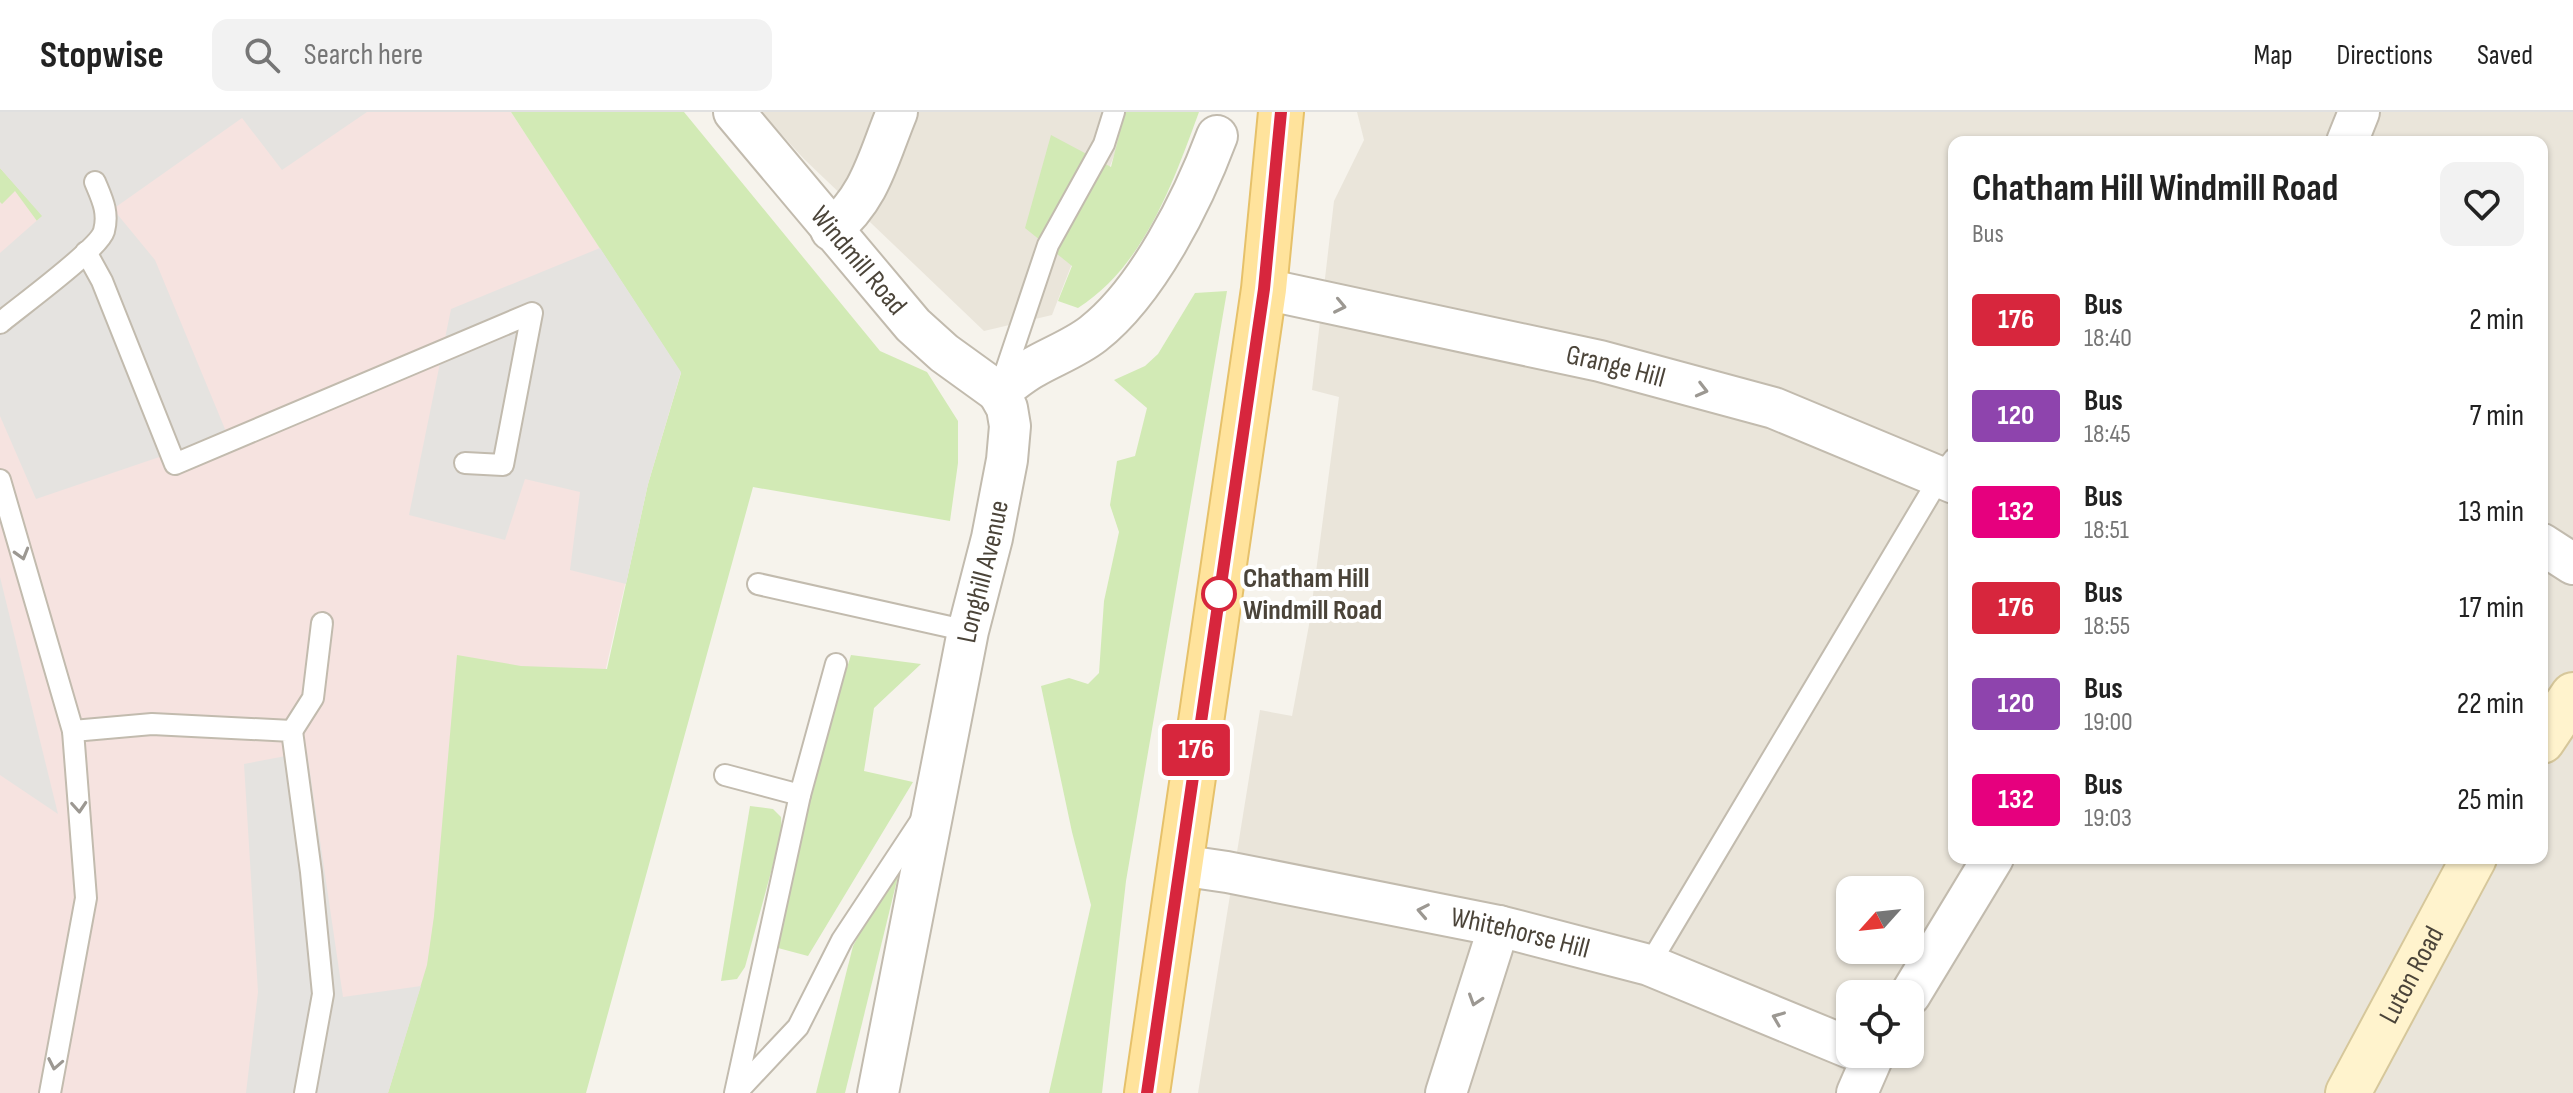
<!DOCTYPE html>
<style>
body{margin:0;font-family:"Sofia Sans Condensed",sans-serif;background:#f2f2f2;color:#222;height:100vh;display:flex;flex-direction:column;font-size:30px;white-space:nowrap}
*{box-sizing:border-box;margin:0}
p{font-size:26px;color:#767676}
.icon{flex:none;width:44px;height:44px;fill:none;stroke:currentColor;stroke-width:2;stroke-linecap:round;stroke-linejoin:round}
.map{position:relative;flex:1;overflow:hidden}
.side{position:absolute;left:1948px;top:24px;width:600px;height:728px;display:flex;flex-direction:column;background:#fff;border-radius:16px;box-shadow:0 2px 6px #0004}
.side>*{flex:none}
.badge{padding:0 16px;border-radius:6px;font-size:28px;line-height:52px}
.needle{width:52px;rotate:243deg}
.fabs{position:absolute;left:1836px;top:764px;display:grid;gap:16px}
.fabs a{display:grid;place-items:center;width:88px;height:88px;border-radius:16px;background:#fff;box-shadow:0 2px 6px #0004;font-size:40px}
.map>.badge{position:absolute;translate:-50% -50%;box-shadow:0 0 0 4px #fff}
.round{display:grid;place-items:center;flex:none;width:84px;height:84px;border-radius:16px;background:#f2f2f2}
.overview{display:flex;align-items:center;justify-content:space-between;height:136px;padding:0 24px}
h1{font-size:38px;font-weight:700;line-height:60px}
ul{padding:0;list-style:none}
li{display:flex;align-items:center;gap:24px;height:96px;padding:0 24px}
li div{flex:1}
li b{display:block;font-size:30px}
li em{font-style:normal}
li .badge{min-width:88px;font-weight:700;text-align:center}
header{display:flex;align-items:center;gap:48px;box-sizing:border-box;height:112px;padding:0 40px;background:#fff;border-bottom:2px solid #e0e0e0}
header strong{font-size:38px}
nav{display:flex;gap:44px;margin-inline-start:auto;font-size:28px}
.search{width:560px;height:72px;background:#f2f2f2;display:flex;align-items:center;gap:20px;box-sizing:border-box;padding:0 28px;border-radius:16px;color:#767676;font-size:30px}
.map>svg:first-child{display:block}
.residential{fill:#eae5da;fill-rule:evenodd}
.medical{fill:#f6e3e0}
.green{fill:#d2eab5}
.parking{fill:#e5e3e0}
.lines{fill:none;stroke-linecap:round;stroke-linejoin:round}
.lane-casing{stroke:#c2bbae;stroke-width:24}
.street-casing{stroke:#c2bbae;stroke-width:44}
.secondary-casing{stroke:#d6c79b;stroke-width:48}
.primary-casing{stroke:#e6c16a;stroke-width:48}
.lane{stroke:#fff;stroke-width:20}
.street{stroke:#fff;stroke-width:40}
.secondary{stroke:#fff3cd;stroke-width:44}
.primary{stroke:#ffe39c;stroke-width:44}
.oneway{stroke:#9c9892}
.line-casing{stroke:#fff;stroke-width:18}
.line{stroke:#d7263d;stroke-width:12}
.stop-dot{fill:#fff;stroke:#d7263d;stroke-width:4}
.labels{text-anchor:middle;dominant-baseline:central;stroke-width:8;stroke-linejoin:round;paint-order:stroke}
.street-label{font-size:28px;fill:#4b4439;stroke:#fff}
.stop-label{font-size:28px;font-weight:bold;fill:#4b4439;stroke:#fff;text-anchor:start}
</style>
<header>
<strong>Stopwise</strong>
<div class="search"><svg class="icon" aria-label="search" viewBox="0 0 24 24"><circle cx="10" cy="10" r="6"/><path d="M15 15l6 6"/></svg>Search here</div>
<nav><a>Map</a><a>Directions</a><a>Saved</a></nav>
</header>
<div class="map">
<svg width="2573" height="981" viewBox="0 0 2573 981">
<rect width="100%" height="100%" fill="#f6f3ec"/>
<g class="residential">
<polygon points="761,0 1131,0 1052,203 984,219 804,47"/>
<path d="M 1357,0 L 2573,0 L 2573,981 L 1198,981 L 1260,598 L 1292,604 L 1309,513 L 1339,285 L 1312,278 L 1334,89 L 1364,28 ZM 1954,30 L 2542,30 L 2542,746 L 1954,746 ZM 1850,778 L 1910,778 L 1910,838 L 1850,838 ZM 1850,882 L 1910,882 L 1910,942 L 1850,942 Z"/>
</g>
<polygon class="medical" points="0,0 511,0 681,260 648,372 509,981 0,981"/>
<g class="green">
<polygon points="511,0 684,0 880,239 927,260 958,309 958,351 950,409 753,375 586,981 388,981 427,853 434,804 457,543 521,554 607,557 648,372 681,261"/>
<path d="M 1125,0 L 1199,0 C 1173,71 1144,154 1078,196 L 1058,189 L 1072,154 L 1025,116 L 1051,23 L 1111,55 Z"/>
<polygon points="0,56 43,104 37,109 15,79 2,92 0,90"/>
<polygon points="1227,179 1126,769 1102,981 1049,981 1091,793 1072,720 1041,574 1069,566 1088,572 1099,561 1104,489 1119,420 1110,393 1117,349 1135,344 1147,296 1114,268 1145,254 1158,242 1195,181"/>
<polygon points="851,543 921,552 874,596 864,659 913,670 808,844 778,836 810,674"/>
<polygon points="750,694 773,697 781,705 782,720 745,855 737,867 721,869"/>
<polygon points="899,760 845,981 816,981 853,834 876,791"/>
</g>
<g class="parking">
<polygon points="0,0 367,0 282,58 242,6 113,97 155,148 227,322 36,387 0,304 0,141 42,104 0,56"/>
<polygon points="600,136 681,260 648,372 626,472 570,458 580,380 525,367 505,428 409,403 451,197"/>
<polygon points="0,465 58,702 0,663"/>
<polygon points="307,640 343,885 421,874 388,981 246,981 258,880 244,652"/>
</g>
<g class="lines">
<defs>
<g id="lane">
<polyline points="86,140 102,169 175,352 532,201 503,353 465,351"/>
<path d="M 0,211 C 19,195 99,137 104,119 C 109,100 102,87 95,70"/>
<polyline points="1001,273 1048,133 1104,32 1114,0"/>
<polyline points="0,368 73,619 86,786 50,981"/>
<polyline points="758,472 968,519"/>
<polyline points="73,619 152,612 292,619 311,760 323,882 305,981"/>
<polyline points="292,619 313,586 322,511"/>
<polyline points="725,663 800,683"/>
<polyline points="1649,853 1940,365 1954,347"/>
<polyline points="737,980 798,915 842,828 920,710"/>
<polyline points="735,981 800,683 836,552"/>
</g>
<g id="street">
<path id="s1" d="M 734,0 L 913,213 L 944,241 L 998,280"/>
<polyline points="2347,30 2359,0"/>
<path d="M 831,118 C 871,85 878,46 897,0"/>
<path id="s2" d="M 1264,177 L 1600,249 L 1774,296 L 1954,371"/>
<polyline points="2542,432 2573,452"/>
<path id="s3" d="M 1179,753 L 1227,760 L 1499,814 L 1649,853 L 1850,936"/>
<polyline points="1910,883 1993,746"/>
<path id="s4" d="M 878,981 L 968,519 L 992,426 L 1007,348 L 1010,314 L 1007,296 L 998,280 C 1010,272 1021,262 1034,255 C 1053,244 1075,236 1093,222 C 1148,179 1193,88 1217,24"/>
<polyline points="1446,981 1499,814"/>
<polyline points="1857,981 1874,942"/>
</g>
<g id="secondary">
<polyline points="2542,629 2573,583"/>
<path id="s5" d="M 2348,981 L 2474,746"/>
</g>
<polyline id="primary" points="1147,981 1264,177 1281,0"/>
</defs>
<use href="#lane" class="lane-casing"/>
<use href="#street" class="street-casing"/>
<use href="#secondary" class="secondary-casing"/>
<use href="#primary" class="primary-casing"/>
<use href="#lane" class="lane"/>
<use href="#street" class="street"/>
<use href="#secondary" class="secondary"/>
<use href="#primary" class="primary"/>
</g>
<defs><path id="oneway-chevron" d="M-2-3.5L2.5 0L-2 3.5" fill="none" stroke-width="1.6" stroke-linecap="round" stroke-linejoin="round" transform="scale(2)"/></defs>
<g class="oneway">
<use href="#oneway-chevron" transform="translate(1340 194) rotate(12)"/>
<use href="#oneway-chevron" transform="translate(1702 278) rotate(14)"/>
<use href="#oneway-chevron" transform="translate(22 442) rotate(74)"/>
<use href="#oneway-chevron" transform="translate(79 695) rotate(86)"/>
<use href="#oneway-chevron" transform="translate(1423 799) rotate(-169)"/>
<use href="#oneway-chevron" transform="translate(1475 888) rotate(108)"/>
<use href="#oneway-chevron" transform="translate(1778 906) rotate(-158)"/>
<use href="#oneway-chevron" transform="translate(55 952) rotate(101)"/>
</g>
<g class="lines">
<defs>
<polyline id="line" points="1147,981 1264,177 1281,0"/>
</defs>
<use href="#line" class="line-casing"/>
<use href="#line" class="line"/>
</g>
<circle class="stop-dot" cx="1219" cy="482" r="16"/>
<g class="labels">
<g class="street-label">
<text stroke="none"><textPath href="#s1" startOffset="194">Windmill Road</textPath></text>
<text stroke="none"><textPath href="#s2" startOffset="360">Grange Hill</textPath></text>
<text stroke="none"><textPath href="#s4" startOffset="532">Longhill Avenue</textPath></text>
<text stroke="none"><textPath href="#s3" startOffset="348">Whitehorse Hill</textPath></text>
<text stroke="none"><textPath href="#s5" startOffset="134">Luton Road</textPath></text>
</g>
<g class="stop-label">
<text x="1243" y="466">Chatham Hill<tspan x="1243" dy="32">Windmill Road</tspan></text>
</g>
</g>
</svg>
<div class="fabs">
<a><svg class="needle" viewBox="-14 -14 28 28"><path d="M0-13l5 13h-10z" fill="#e53935"/><path d="M0 13l5-13h-10z" fill="#767676"/></svg></a>
<a><svg class="icon" aria-label="locate" viewBox="0 0 24 24"><circle cx="12" cy="12" r="6"/><path d="M12 2v4M12 18v4M2 12h4M18 12h4"/></svg></a>
</div>
<b class="badge" style="left:1196px;top:638px;background:#d7263d;color:#fff">176</b>
<section class="side">
<div class="overview"><div><h1>Chatham Hill Windmill Road</h1><p>Bus</p></div><a class="round"><svg class="icon" aria-label="heart" viewBox="0 0 24 24"><path d="M12 20l-8-8c-3-5 5-10 8-4 3-6 11-1 8 4z"/></svg></a></div>
<ul>
<li><span class="badge" style="background:#d7263d;color:#fff">176</span><div><b>Bus</b><p>18:40</p></div><em>2 min</em></li>
<li><span class="badge" style="background:#8e44ad;color:#fff">120</span><div><b>Bus</b><p>18:45</p></div><em>7 min</em></li>
<li><span class="badge" style="background:#e6007e;color:#fff">132</span><div><b>Bus</b><p>18:51</p></div><em>13 min</em></li>
<li><span class="badge" style="background:#d7263d;color:#fff">176</span><div><b>Bus</b><p>18:55</p></div><em>17 min</em></li>
<li><span class="badge" style="background:#8e44ad;color:#fff">120</span><div><b>Bus</b><p>19:00</p></div><em>22 min</em></li>
<li><span class="badge" style="background:#e6007e;color:#fff">132</span><div><b>Bus</b><p>19:03</p></div><em>25 min</em></li>
</ul>
</section>
</div>
